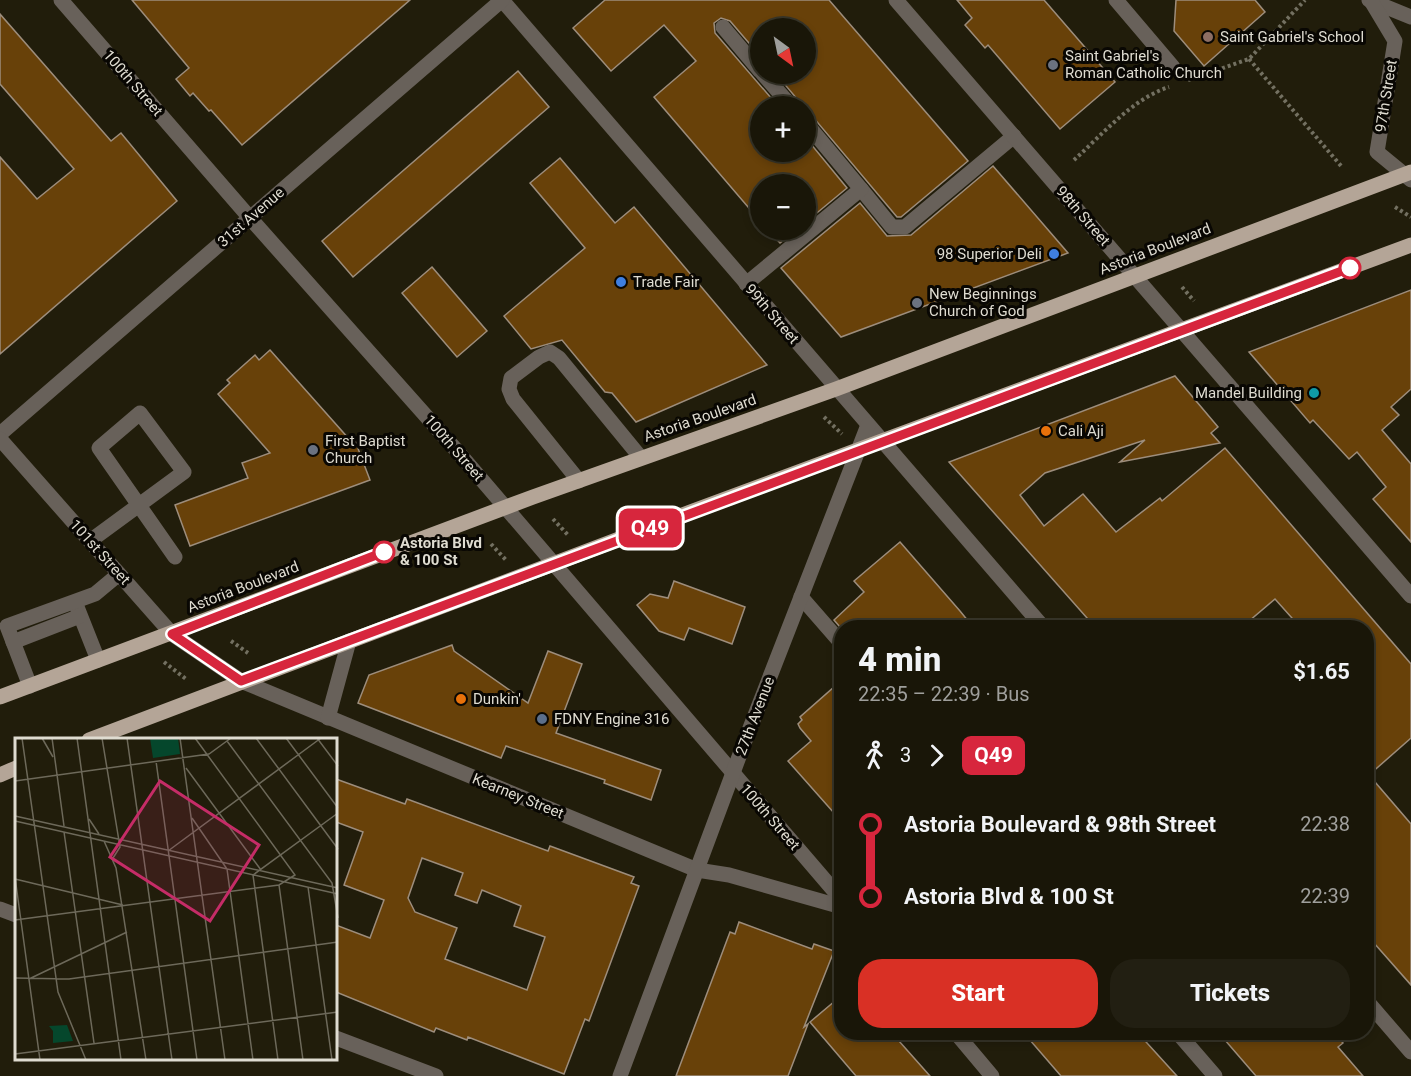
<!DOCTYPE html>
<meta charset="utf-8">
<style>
body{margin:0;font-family:Roboto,sans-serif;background:#221f12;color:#f1f3f6;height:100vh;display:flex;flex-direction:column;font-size:22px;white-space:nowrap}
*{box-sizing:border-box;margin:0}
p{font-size:20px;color:#9f9f9c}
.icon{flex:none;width:33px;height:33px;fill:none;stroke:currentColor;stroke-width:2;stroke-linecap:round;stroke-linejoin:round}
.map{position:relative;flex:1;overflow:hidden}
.drawer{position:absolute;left:834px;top:620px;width:540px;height:420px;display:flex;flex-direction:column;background:#191608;border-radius:24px;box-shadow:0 3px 9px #0003,0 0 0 2px #373529}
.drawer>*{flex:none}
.badge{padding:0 12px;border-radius:9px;font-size:21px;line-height:39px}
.needle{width:39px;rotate:147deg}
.tools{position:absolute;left:750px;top:18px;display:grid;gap:12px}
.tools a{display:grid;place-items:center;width:66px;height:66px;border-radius:50%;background:#191608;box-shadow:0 3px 9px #0003,0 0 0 2px #373529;font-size:30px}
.map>.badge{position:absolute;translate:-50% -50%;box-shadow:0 0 0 3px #fff}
.legs{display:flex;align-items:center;gap:9px;height:66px;padding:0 24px;font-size:20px}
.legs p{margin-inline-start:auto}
.headline{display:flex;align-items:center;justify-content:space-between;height:102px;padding:0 24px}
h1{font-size:33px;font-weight:800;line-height:45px}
.primary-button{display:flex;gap:12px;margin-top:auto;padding:12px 24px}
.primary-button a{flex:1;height:69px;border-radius:24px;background:#d93025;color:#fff;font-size:24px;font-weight:800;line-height:69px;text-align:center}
.primary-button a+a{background:#221f12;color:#f1f3f6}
ul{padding:0 24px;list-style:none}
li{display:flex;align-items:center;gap:21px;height:72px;font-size:22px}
li i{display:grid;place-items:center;width:9px;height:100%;margin:0 8px;background:currentColor}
li i::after{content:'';width:15px;height:15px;margin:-8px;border:4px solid;border-radius:50%;background:#191608}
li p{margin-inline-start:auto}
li:first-child i{background:linear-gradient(#0000 50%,currentColor 0)}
li:last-child i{background:linear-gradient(currentColor 50%,#0000 0)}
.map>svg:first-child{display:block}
.building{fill:#684109;stroke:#9d8d7c;stroke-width:1.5;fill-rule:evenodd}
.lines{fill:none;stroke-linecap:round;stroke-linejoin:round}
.path{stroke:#737061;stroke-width:4;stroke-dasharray:3 3;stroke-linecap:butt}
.service{stroke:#68615a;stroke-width:15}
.minor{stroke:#68615a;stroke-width:15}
.primary{stroke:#b4a597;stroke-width:15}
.line-1-casing{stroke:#fff;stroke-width:14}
.line-1{stroke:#d7263d;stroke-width:9}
.education-dot{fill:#8d6e63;stroke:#090703;stroke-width:2}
.worship-dot{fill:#6b7280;stroke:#090703;stroke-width:2}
.shop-dot{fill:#3f7fe0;stroke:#090703;stroke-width:2}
.stop-1-dot{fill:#fff;stroke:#d7263d;stroke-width:3}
.culture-dot{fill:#0f9aa8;stroke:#090703;stroke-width:2}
.food-dot{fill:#e8710a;stroke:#090703;stroke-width:2}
.service-dot{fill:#5c6f8a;stroke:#090703;stroke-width:2}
.labels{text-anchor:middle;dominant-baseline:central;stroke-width:6;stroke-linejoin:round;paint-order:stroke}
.poi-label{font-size:15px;fill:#dfdcd1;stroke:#090703;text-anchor:start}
.street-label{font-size:15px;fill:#dfdcd1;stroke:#090703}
.stop-label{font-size:15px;font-weight:bold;fill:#dfdcd1;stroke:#090703;text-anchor:start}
.inset-road{fill:none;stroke:#6d695a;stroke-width:1.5}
.view{fill:#c52c67;fill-opacity:0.15;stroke:#c52c67;stroke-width:3}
.inset-edge{fill:none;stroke:#dfdcd1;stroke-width:3}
</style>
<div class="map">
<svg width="1411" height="1076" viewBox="0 0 1411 1076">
<rect width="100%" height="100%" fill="#211d0b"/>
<g class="building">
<polygon points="132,0 410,0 242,145 211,110 209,111 193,93 190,96 176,79 189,68"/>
<polygon points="605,0 829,0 968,161 901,217 897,217 813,117 806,113 806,106 800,106 798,100 776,74 806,74 806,28 760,28 760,56 730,21 721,18 714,23 715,33 778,106 760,106 760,152 806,152 806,138 847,188 806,222 806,184 760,184 760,221 654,97 696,61 664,25 611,71 573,28"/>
<polygon points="957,0 1044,0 1115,82 1060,129 988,45 985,48 965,25 972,18"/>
<polygon points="1176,0 1255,0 1265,12 1204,66 1174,31"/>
<polygon points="0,14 111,141 121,133 177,201 0,354 0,157 37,199 74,169 0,84"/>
<polygon points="518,71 549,107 353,277 322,241"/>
<polygon points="560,158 615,223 634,207 767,365 636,422 612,393 605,392 562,340 531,349 504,316 585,248 530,183"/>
<polygon points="993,166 1068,253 841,337 781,268 860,203 887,236 911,235"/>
<polygon points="768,230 797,230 780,243"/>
<polygon points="432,267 487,331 457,357 402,293"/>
<polygon points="1411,290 1411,389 1391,407 1399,415 1382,430 1411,464 1411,542 1373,499 1386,487 1357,452 1349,459 1313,420 1310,423 1249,352"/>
<polygon points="270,350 350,440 354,438 370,480 190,546 175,505 248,478 242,463 270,453 218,394 230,383 227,380 255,355 259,360"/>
<polygon points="1175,376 1218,427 1211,433 1220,443 1120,462 1145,440 1045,473 1020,495 1044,526 1083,494 1116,532 1160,498 1162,501 1225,448 1411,664 1411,738 1369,775 1411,824 1411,985 1366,934 1366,627 1300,627 1275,599 1242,627 1095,627 949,462"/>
<polygon points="900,542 960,611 973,627 840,627 834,620 864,592 854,581"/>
<polygon points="674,581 745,607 732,644 689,628 684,640 659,631 637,605 650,594 668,598"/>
<polygon points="452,645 454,651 528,703 548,651 582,664 556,733 661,770 651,800 604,783 605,780 506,746 501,758 358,703 369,675"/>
<polygon points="842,680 842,822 788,761 811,741 800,728 798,724 802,720 800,717"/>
<path d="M 336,779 L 405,804 L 407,799 L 548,851 L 550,846 L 634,877 L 631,883 L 639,886 L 589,1021 L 585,1019 L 564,1074 L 468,1037 L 467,1040 L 436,1028 L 434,1032 L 336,992 L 336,925 L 370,938 L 384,900 L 344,885 L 363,832 L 336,822 ZM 422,858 L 463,873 L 455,895 L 477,903 L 482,890 L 521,906 L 514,926 L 545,937 L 527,990 L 445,959 L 457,928 L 415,912 L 408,898 Z"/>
<polygon points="739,922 812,949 814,944 834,951 804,1027 808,1024 788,1076 676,1076 730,932 735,934"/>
<polygon points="842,995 842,1032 891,1032 930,1076 856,1076 810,1022"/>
<polygon points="1023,1032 1137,1032 1177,1076 1061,1076"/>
<polygon points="1218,1032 1333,1032 1343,1043 1338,1047 1363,1076 1256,1076"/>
</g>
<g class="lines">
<g class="path">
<polyline points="1249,59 1342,167"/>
<polyline points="1188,80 1249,59 1305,0"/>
<path d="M 1074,160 C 1103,134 1132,99 1169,87"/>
<polyline points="1395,207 1411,217"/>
<polyline points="1182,287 1194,301"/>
<polyline points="824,417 842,434"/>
<polyline points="553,519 568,535"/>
<polyline points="491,544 506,560"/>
<polyline points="231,641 248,653"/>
<polyline points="164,662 186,679"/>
</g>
<g class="service">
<polyline points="1116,0 1173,67"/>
<polyline points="723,27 760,71"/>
<polyline points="763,74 791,106"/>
<polyline points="861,189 892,227 905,227 1014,136"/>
<polyline points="746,284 861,189 806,123"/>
<polyline points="579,481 513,399 509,389 511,378 539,357 550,352 559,358 641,458"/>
<polyline points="90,541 184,472 140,413 99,448 175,557"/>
<polyline points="801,597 842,644"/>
<polyline points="77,607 98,660"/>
<polyline points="13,642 80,616"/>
<polyline points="30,686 7,626 95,594 119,574"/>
<polyline points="1177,1032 1215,1076"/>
</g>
<g class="minor">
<polyline points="61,0 250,218 458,452 842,900"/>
<polyline points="502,0 1043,627"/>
<polyline points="896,0 1411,596"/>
<polyline points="1369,0 1411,17"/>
<polyline points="1371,1 1395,41 1377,152 1411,180"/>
<polyline points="0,434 502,0"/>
<polyline points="0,439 172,634 241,681 697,870 729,875 842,907"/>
<polyline points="328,718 349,641"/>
<polyline points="0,909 16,915"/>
<polyline points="1366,1000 1411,1052"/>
<polyline points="955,1032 992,1076"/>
<polyline points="336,1038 436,1076"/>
<polyline points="620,1076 743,746 868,425"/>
</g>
<g class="primary">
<polyline points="0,697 533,497 836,389 1411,172"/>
<polyline points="89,740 693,511 1411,245"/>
<polyline points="0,775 16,768"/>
</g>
</g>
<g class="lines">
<defs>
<polyline id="line-1" points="384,552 172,634 241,681 1350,268"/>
</defs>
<use href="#line-1" class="line-1-casing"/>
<use href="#line-1" class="line-1"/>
</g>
<circle class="education-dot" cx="1208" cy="37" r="6"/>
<g class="worship-dot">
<circle cx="1053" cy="65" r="6"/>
<circle cx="917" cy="303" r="6"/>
<circle cx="313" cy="450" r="6"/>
</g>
<g class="shop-dot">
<circle cx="1054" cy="254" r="6"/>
<circle cx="621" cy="282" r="6"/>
</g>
<g class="stop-1-dot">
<circle cx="1350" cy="268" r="10"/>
<circle cx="384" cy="552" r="10"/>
</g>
<circle class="culture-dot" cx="1314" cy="393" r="6"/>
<g class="food-dot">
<circle cx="1046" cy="431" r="6"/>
<circle cx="461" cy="699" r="6"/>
</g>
<circle class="service-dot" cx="542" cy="719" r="6"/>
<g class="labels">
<g class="poi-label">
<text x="1220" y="37">Saint Gabriel's School</text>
<text x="1065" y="56">Saint Gabriel's<tspan x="1065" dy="17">Roman Catholic Church</tspan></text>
<text x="1042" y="254" text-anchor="end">98 Superior Deli</text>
<text x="633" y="282">Trade Fair</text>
<text x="929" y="294">New Beginnings<tspan x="929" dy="17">Church of God</tspan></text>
<text x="1302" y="393" text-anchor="end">Mandel Building</text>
<text x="1058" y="431">Cali Aji</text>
<text x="325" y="441">First Baptist<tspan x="325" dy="17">Church</tspan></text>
<text x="473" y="699">Dunkin'</text>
<text x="554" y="719">FDNY Engine 316</text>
</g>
<g class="street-label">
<text transform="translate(133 83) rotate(49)">100th Street</text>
<text transform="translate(1386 96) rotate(-81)">97th Street</text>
<text transform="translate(1083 216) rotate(49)">98th Street</text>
<text transform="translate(251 217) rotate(-41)">31st Avenue</text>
<text transform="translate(1155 249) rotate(-21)">Astoria Boulevard</text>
<text transform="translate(772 314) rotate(49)">99th Street</text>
<text transform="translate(700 418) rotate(-19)">Astoria Boulevard</text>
<text transform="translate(454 448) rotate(49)">100th Street</text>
<text transform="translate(100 552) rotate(48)">101st Street</text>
<text transform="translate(243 587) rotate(-21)">Astoria Boulevard</text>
<text transform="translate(755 716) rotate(-69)">27th Avenue</text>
<text transform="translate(518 796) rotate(22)">Kearney Street</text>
<text transform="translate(770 817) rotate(49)">100th Street</text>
</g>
<g class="stop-label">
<text x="400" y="543">Astoria Blvd<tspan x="400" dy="17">&amp; 100 St</tspan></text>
</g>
</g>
<g transform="translate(15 738)">
<rect width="322" height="322" fill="#211d0b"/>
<path d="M 135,0 L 163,0 L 165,16 L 138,20 ZM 52,287 L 58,303 L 38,305 L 38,293 L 34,288 Z" fill="#05472c"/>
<path class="inset-road" d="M 7,0 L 43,254 L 71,322M 27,0 L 38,19M 37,0 L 49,88M 62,0 L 106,322M 87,0 L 105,109 L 98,120M 112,0 L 157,322M 165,0 L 210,322M 241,0 L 323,111M 271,0 L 323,70M 302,0 L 323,28M 212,3 L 317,145 L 323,180M 141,23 L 182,322M 171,30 L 246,132M 0,43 L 194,16 L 216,0M 0,78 L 323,150M 177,80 L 212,131 L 238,322M 74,81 L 84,96M 0,83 L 323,156M 49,94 L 79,305M 89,103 L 101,130 L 131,322M 153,113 L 306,0M 0,139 L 25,322M 0,141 L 108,167M 264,147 L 288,322M 293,149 L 317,322M 0,182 L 264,147 L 280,137 L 180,0M 0,240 L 54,241 L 323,204M 14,241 L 112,194M 0,316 L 323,274M 263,322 L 238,137 L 323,75"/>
<path class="view" d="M 145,43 L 244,107 L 195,183 L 95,119 Z"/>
<rect width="322" height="322" class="inset-edge"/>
</g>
</svg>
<div class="tools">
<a><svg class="needle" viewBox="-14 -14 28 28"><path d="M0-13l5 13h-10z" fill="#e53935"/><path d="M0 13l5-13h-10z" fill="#9f9f9c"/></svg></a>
<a>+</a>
<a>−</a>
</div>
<b class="badge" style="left:650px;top:528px;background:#d7263d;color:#fff">Q49</b>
<section class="drawer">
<div class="headline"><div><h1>4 min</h1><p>22:35 – 22:39 · Bus</p></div><b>$1.65</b></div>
<div class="legs"><svg class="icon" aria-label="walk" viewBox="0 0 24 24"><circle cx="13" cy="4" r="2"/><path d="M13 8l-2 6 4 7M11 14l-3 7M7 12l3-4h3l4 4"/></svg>3<svg class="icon" aria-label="forward" viewBox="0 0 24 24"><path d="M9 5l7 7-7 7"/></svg><b class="badge" style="background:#d7263d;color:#fff">Q49</b></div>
<ul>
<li><i style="color:#d7263d"></i><b>Astoria Boulevard &amp; 98th Street</b><p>22:38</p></li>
<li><i style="color:#d7263d"></i><b>Astoria Blvd &amp; 100 St</b><p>22:39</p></li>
</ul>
<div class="primary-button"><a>Start</a><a>Tickets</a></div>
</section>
</div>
